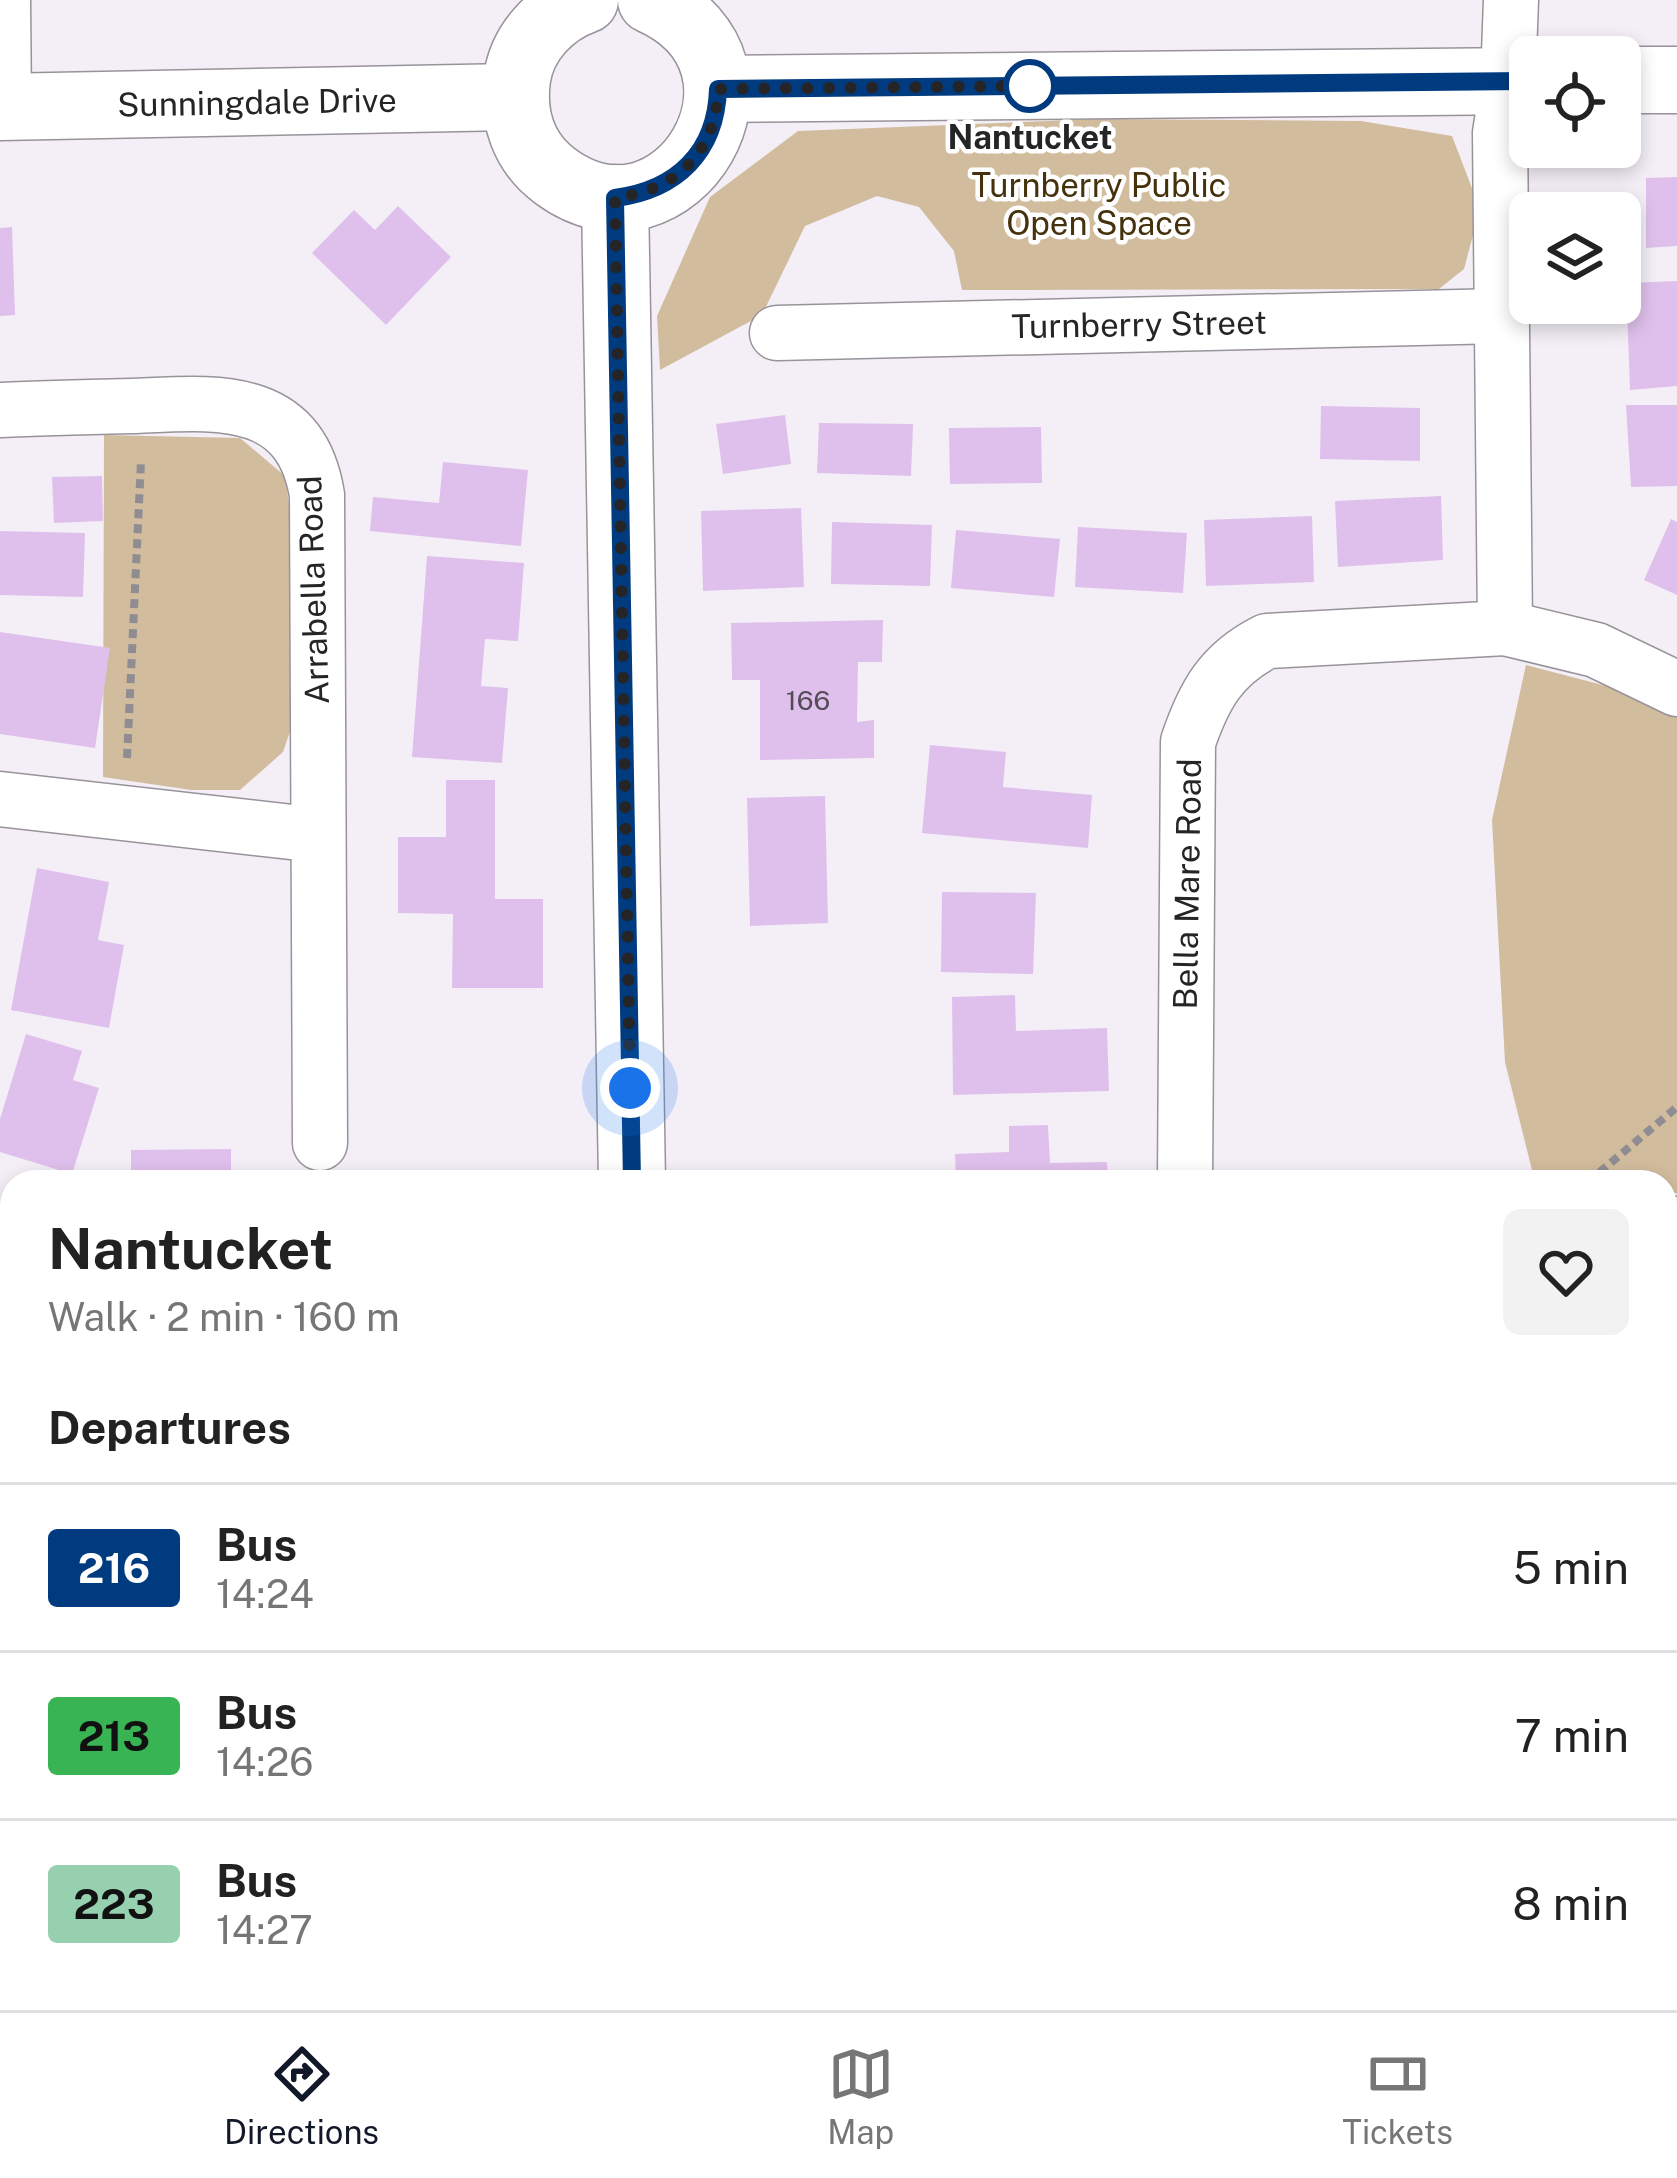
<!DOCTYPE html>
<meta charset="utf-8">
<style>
body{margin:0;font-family:"Public Sans",sans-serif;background:#f2f2f2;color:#222;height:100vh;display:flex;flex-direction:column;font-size:45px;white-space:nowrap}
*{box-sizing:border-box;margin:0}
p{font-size:39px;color:#767676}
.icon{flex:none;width:66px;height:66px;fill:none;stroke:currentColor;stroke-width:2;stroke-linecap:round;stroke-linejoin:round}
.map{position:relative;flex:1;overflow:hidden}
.drawer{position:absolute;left:0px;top:1170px;width:1677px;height:840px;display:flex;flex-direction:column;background:#fff;border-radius:36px 36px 0 0;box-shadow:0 6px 18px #0003}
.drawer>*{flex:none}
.badge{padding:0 24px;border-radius:9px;font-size:42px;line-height:78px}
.controls{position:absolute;left:1509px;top:36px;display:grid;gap:24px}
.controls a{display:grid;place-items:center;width:132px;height:132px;border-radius:18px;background:#fff;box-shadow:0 6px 18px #0003;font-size:60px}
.you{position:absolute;width:60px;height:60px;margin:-30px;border:9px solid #fff;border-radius:50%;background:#1a73e8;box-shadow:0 0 0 18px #1a73e833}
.map>.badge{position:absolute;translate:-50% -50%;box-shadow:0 0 0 6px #fff}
h2{padding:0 48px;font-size:45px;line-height:108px}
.round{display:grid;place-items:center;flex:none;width:126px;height:126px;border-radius:18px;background:#f2f2f2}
.headline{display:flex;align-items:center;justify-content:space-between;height:204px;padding:0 48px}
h1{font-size:57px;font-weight:700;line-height:90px}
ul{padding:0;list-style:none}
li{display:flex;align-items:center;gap:36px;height:168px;padding:0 48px;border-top:3px solid #e0e0e0}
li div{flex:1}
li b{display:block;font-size:45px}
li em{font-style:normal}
li .badge{min-width:132px;font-weight:700;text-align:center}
.dock{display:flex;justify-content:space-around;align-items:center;height:168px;border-top:3px solid #e0e0e0;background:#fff;font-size:33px;color:#767676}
.dock a{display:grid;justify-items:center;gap:6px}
.dock .selected{color:#111827}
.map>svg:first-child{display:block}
.green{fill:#d1bc9d}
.building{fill:#dfc0ec}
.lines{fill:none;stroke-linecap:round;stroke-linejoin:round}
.minor-casing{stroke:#98939a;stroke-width:57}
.tertiary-casing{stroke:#98939a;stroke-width:69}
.path{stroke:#908d92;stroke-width:8;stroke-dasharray:9 6;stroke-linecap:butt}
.minor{stroke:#fff;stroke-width:54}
.tertiary{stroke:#fff;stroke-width:66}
.line-casing{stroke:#fff;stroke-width:27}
.line{stroke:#003b80;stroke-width:18}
.walk{stroke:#252426;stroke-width:12;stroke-dasharray:0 21.6}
.stop-dot{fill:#fff;stroke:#003b80;stroke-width:6}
.labels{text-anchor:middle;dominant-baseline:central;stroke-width:9;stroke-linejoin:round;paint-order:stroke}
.number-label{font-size:27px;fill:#544b58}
.street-label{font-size:33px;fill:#252426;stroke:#fff}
.stop-label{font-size:33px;font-weight:bold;fill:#252426;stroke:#fff}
.park-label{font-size:33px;fill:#45310b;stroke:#fff}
</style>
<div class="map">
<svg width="1677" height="2010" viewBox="0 0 1677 2010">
<rect width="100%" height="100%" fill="#f4eff7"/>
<g class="green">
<polygon points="1096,119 1361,121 1452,136 1480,209 1464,269 1439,289 962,290 954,251 919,207 877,196 805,226 762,315 660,370 657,316 710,197 798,131"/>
<polygon points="104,435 240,438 285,476 292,525 293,723 283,752 240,790 191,790 103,777"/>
<polygon points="1526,665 1656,699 1677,709 1677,1193 1665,1193 1665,1182 1535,1182 1505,1062 1492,820"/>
</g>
<g class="building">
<polygon points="1677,177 1677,246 1646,248 1646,178"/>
<polygon points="398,206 451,257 386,325 312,253 354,210 375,230"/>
<polygon points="12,227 15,315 0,316 0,228"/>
<polygon points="1677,281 1677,386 1630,390 1626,283"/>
<polygon points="1626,405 1677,405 1677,486 1631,487"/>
<polygon points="1321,406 1420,408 1420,461 1320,459"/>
<polygon points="785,415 791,464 723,474 716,424"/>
<polygon points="819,423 913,424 911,476 817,473"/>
<polygon points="1041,427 1042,483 950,484 949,428"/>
<polygon points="443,462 528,470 521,546 370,531 373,497 439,503"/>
<polygon points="102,476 103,521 54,523 52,477"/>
<polygon points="1441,496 1443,560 1338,567 1335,501"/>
<polygon points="801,508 804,587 703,591 701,511"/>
<polygon points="1312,516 1314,582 1206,586 1204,520"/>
<polygon points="1671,519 1677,522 1677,595 1644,580"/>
<polygon points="832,522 932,525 930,586 831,584"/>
<polygon points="1078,527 1187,533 1183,593 1075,587"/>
<polygon points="956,530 1060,539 1054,597 951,588"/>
<polygon points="0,531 85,533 83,597 0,595"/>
<polygon points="427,556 524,563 518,641 485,639 481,686 508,688 502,763 412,757"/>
<polygon points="883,620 882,662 858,662 857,722 874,720 874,758 760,760 760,680 732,680 731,623"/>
<polygon points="0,632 110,648 95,748 0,734"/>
<polygon points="930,745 1006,752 1003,787 1092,795 1088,848 922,833"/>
<polygon points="446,780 495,780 495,899 543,899 543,988 452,988 453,914 398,913 398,837 446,837"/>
<polygon points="825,796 828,923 750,926 747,798"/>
<polygon points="37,868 109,882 98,940 124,945 109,1028 11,1010"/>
<polygon points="942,892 1036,893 1033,974 941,972"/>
<polygon points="1015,995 1016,1031 1107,1028 1109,1091 953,1095 952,997"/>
<polygon points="26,1034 82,1051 73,1080 99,1088 72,1174 0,1152 0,1119"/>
<polygon points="1048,1125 1050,1163 1107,1162 1108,1182 956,1182 955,1154 1009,1152 1009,1126"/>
<polygon points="231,1149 231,1182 131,1182 131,1150"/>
<polygon points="0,1256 12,1257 12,1339 0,1337"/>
<polygon points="1665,1394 1677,1394 1677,1483 1665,1484"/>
<rect x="0" y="1404" width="12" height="124"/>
<rect x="1665" y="1528" width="12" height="165"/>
<polygon points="0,1763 12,1764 12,1812 0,1811"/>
<polygon points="38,1998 97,1998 96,2010 37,2010"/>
<polygon points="791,1998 910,1998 910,2010 790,2010"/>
<rect x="978" y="1998" width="57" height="12"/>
<polygon points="1275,1998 1337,1998 1338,2010 1276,2010"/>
</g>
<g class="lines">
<defs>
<g id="minor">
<polyline points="3,0 4,107"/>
<polyline points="777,333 1501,316"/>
<path d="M 0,410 C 44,408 88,407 132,406 C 213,403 300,391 317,495 L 320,1143"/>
<polyline points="1505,628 1596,650 1677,689"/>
<polyline points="0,799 318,835"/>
<path d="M 1185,1182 L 1188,742 C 1204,695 1221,664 1267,641 L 1505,628 L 1500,133 L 1508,81 L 1511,0"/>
<polyline points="1665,1224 1677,1224"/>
<polyline points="0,1627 12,1628"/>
<polyline points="1665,1766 1677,1766"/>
<polyline points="290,1998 290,2010"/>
</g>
<g id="tertiary">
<path d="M 585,0 C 551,12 522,42 517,79 C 512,118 524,153 555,176 C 675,265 796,65 651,0"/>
<polyline points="1620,80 1677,80"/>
<polyline points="718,89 1530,81"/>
<polyline points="0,107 515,97"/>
<polyline points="615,198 632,1182"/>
<polyline points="645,1998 645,2010"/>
</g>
</defs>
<use href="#minor" class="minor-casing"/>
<use href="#tertiary" class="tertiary-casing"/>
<g class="path">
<polyline points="127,758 141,461"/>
<polyline points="1588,1182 1677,1107"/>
</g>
<use href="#minor" class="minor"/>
<use href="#tertiary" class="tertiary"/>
</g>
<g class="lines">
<defs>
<path id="line" d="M 632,1182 L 615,198 C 677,190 716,152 718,89 L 1530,81"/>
</defs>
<use href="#line" class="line-casing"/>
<use href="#line" class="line"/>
<path class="walk" d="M 630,1088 L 615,198 C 677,190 716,152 718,89 L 1035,86 L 1030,86"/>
</g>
<circle class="stop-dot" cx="1030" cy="86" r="24"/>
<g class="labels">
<g class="number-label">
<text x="808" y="700">166</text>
</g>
<g class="street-label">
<text transform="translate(257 102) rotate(-1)">Sunningdale Drive</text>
<text transform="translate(1139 324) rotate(-1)">Turnberry Street</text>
<text transform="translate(313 590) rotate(-92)">Arrabella Road</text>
<text transform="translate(1187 884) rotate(-89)">Bella Mare Road</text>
</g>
<g class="stop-label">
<text x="1030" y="137">Nantucket</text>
</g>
<g class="park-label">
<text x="1099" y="185">Turnberry Public<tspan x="1099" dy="38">Open Space</tspan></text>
</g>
</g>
</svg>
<div class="controls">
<a><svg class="icon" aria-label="locate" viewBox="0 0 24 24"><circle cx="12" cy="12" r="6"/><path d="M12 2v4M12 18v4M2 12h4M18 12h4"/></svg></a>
<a><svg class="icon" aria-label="layers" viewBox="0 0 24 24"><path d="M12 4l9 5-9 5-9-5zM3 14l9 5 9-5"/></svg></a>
</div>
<div class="you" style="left:630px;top:1088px"></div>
<section class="drawer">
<div class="headline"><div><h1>Nantucket</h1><p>Walk · 2 min · 160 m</p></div><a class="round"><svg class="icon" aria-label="heart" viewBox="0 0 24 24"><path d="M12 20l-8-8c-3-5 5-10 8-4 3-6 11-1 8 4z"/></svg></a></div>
<h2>Departures</h2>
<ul>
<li><span class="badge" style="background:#003b80;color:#fff">216</span><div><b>Bus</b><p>14:24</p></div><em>5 min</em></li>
<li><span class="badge" style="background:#38b454;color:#111">213</span><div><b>Bus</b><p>14:26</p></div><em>7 min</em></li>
<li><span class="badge" style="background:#96d0ae;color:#111">223</span><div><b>Bus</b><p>14:27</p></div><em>8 min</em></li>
</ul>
</section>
</div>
<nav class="dock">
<a class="selected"><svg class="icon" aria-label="directions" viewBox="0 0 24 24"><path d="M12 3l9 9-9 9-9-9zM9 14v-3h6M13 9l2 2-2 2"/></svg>Directions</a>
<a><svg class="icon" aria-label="map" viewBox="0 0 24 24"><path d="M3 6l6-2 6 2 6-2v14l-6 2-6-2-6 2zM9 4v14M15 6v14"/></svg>Map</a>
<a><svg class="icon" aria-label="tickets" viewBox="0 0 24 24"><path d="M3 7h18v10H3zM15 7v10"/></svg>Tickets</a>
</nav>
